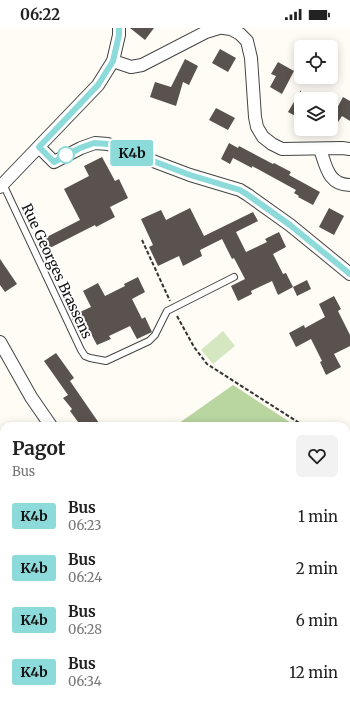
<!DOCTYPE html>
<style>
body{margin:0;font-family:Merriweather,serif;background:#f2f2f2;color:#222;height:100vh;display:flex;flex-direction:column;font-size:15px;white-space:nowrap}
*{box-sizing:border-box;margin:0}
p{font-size:13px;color:#767676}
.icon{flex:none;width:22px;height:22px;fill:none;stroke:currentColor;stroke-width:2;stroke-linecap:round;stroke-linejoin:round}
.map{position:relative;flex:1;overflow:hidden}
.panel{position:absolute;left:0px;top:394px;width:350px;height:284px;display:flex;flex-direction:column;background:#fff;border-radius:12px 12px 0 0;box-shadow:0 2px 10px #0003}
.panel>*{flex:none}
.badge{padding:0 8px;border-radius:3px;font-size:14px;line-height:26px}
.buttons{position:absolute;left:294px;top:12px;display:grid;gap:8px}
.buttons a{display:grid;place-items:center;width:44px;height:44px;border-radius:6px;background:#fff;box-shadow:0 2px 10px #0003;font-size:20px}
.map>.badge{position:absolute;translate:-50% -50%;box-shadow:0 0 0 2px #fff}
.round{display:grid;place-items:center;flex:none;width:42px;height:42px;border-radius:6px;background:#f2f2f2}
.head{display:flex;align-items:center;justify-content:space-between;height:68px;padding:0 12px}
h1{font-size:19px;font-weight:700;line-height:30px}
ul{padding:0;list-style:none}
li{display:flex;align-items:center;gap:12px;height:52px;padding:0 12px}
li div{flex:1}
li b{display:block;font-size:15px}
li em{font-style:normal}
li .badge{min-width:44px;font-weight:700;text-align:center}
.status{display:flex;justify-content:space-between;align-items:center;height:28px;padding:0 20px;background:#fff;direction:ltr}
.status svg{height:11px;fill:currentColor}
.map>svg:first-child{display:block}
.green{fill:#d4e7c1}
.forest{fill:#b9d6a1}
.building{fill:#59524e}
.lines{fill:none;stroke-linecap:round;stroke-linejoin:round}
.lane-casing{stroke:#444;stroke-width:8}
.street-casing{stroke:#444;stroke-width:14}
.path{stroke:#333;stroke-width:2;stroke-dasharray:4 2;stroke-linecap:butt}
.lane{stroke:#fff;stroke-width:6}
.street{stroke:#fff;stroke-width:12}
.line-casing{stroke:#fff;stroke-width:9}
.line{stroke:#8ddada;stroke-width:6}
.stop-dot{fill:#fff;stroke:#8ddada;stroke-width:2}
.labels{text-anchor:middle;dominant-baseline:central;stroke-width:4;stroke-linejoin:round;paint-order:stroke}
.street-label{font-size:14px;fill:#111;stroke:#fff}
</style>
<div class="status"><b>06:22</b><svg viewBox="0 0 49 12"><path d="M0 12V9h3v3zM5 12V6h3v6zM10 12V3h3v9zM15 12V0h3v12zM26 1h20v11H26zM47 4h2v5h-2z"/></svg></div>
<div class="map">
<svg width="350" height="678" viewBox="0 0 350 678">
<rect width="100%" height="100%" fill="#fefcf5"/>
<polygon class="green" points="223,303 235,318 213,336 201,322"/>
<polygon class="forest" points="233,357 296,398 175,398"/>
<g class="building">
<polygon points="130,0 154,0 145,12"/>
<polygon points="220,21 236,30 228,44 212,35"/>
<polygon points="185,31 198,38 189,57 183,54 176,78 150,69 155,54 171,59"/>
<polygon points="278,34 294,43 282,66 270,59 276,48 271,46"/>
<polygon points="301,62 301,91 288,84"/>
<polygon points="343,69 350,73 350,93 342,88 331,105 331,78 336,82"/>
<polygon points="216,80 235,90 228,102 209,92"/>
<polygon points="229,115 238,120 239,118 273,136 274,135 291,144 289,147 320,164 313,177 298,169 299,168 294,165 296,162 252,138 252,140 233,130 230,136 221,131"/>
<polygon points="102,129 115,153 119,151 128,170 110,179 115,189 96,199 95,197 42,224 37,214 80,192 64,161 89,148 84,138"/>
<polygon points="190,180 204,208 253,184 258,193 236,204 246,224 267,214 265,211 279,204 286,219 273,226 283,246 286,245 293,259 278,267 272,253 251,263 252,266 238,273 231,258 245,251 234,230 232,231 222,211 200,222 202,228 183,238 179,228 158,238 149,219 153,217 141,191 161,182 166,192"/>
<polygon points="329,180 344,188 334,207 319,199"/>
<polygon points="0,231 17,256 5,264 0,257"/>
<polygon points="138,249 145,264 132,271 142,291 145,289 152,304 137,311 130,298 109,308 111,311 97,317 89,302 80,307 71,288 91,279 83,263 98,255 105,268 125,258 124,256"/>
<polygon points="307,252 311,261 297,268 293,259"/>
<polygon points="334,268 341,281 338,283 350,307 350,318 334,326 341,339 326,347 320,334 322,333 311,311 296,319 289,305 304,297 305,300 325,289 319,276"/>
<polygon points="56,325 74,350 70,353 101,398 81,398 70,383 72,381 63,370 68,367 44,333"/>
</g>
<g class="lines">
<defs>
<polyline id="lane" points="3,156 81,322 85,328 90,330 106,333 149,313 155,307 167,283 234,249"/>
<g id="street">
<polyline points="223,0 231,1 240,6 247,13 251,30 255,89 257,99 263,109 272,116 282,121 342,120 350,121"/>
<polyline points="113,33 131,39 142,37 206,4 219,0"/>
<polyline points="39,119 54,134 81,120 95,115 108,116 190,147 240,162 248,167 290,197 350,246"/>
<path d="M 320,121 C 326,138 328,157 350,157"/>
<polyline points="0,159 98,57 113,33 119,7 119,0"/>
<polyline points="0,314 31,369 51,398"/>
<polyline points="346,438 350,425"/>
<polyline points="321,678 321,674"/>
</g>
</defs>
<use href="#lane" class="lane-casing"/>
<use href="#street" class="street-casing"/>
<g class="path">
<polyline points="142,212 170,273"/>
<polyline points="177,288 194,319 207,336 304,398"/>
</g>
<use href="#lane" class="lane"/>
<use href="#street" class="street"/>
</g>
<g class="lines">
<defs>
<polyline id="line" points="119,0 119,7 113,33 98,57 39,119 54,134 80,120 94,115 108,116 190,147 240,162 248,167 290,197 350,246"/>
</defs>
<use href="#line" class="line-casing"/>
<use href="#line" class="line"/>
</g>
<circle class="stop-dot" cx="66" cy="127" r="8"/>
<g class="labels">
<g class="street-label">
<text transform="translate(57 243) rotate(65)">Rue Georges Brassens</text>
</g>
</g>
</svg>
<div class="buttons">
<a><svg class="icon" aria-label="locate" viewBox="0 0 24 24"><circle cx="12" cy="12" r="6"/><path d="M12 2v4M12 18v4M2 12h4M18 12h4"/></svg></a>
<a><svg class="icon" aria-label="layers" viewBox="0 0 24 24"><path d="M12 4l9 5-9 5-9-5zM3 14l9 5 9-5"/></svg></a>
</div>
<b class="badge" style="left:132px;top:125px;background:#8ddada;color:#111">K4b</b>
<section class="panel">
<div class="head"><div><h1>Pagot</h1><p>Bus</p></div><a class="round"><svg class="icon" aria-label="heart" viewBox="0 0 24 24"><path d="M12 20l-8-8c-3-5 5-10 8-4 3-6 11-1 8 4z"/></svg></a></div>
<ul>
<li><span class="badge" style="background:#8ddada;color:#111">K4b</span><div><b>Bus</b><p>06:23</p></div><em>1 min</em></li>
<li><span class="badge" style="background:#8ddada;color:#111">K4b</span><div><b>Bus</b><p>06:24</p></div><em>2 min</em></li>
<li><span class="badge" style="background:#8ddada;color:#111">K4b</span><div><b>Bus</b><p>06:28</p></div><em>6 min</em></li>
<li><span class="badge" style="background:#8ddada;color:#111">K4b</span><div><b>Bus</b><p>06:34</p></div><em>12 min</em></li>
</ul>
</section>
</div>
